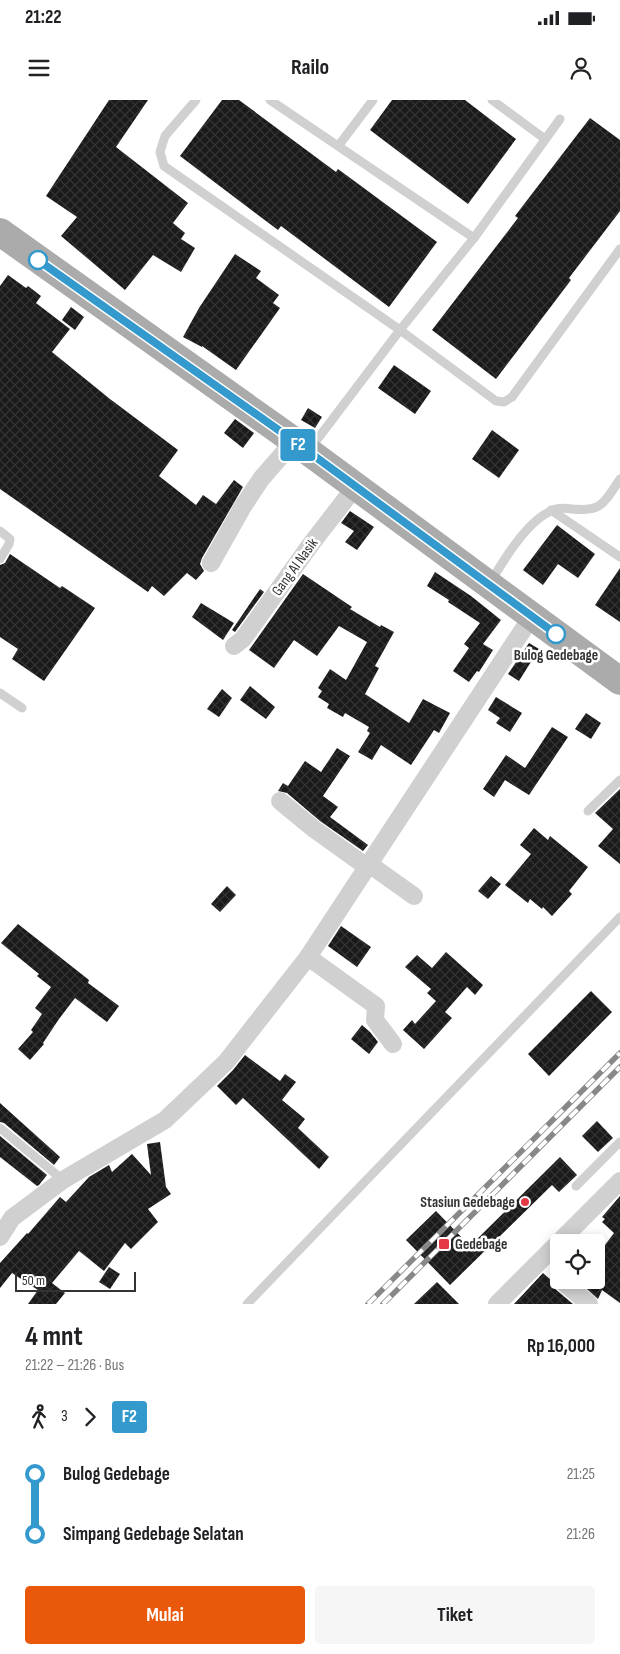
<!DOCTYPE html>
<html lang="id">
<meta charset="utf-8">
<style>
body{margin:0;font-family:"Sofia Sans Condensed",sans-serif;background:#f6f6f6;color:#202124;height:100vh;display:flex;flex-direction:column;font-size:19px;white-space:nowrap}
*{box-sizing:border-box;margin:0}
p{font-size:16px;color:#757577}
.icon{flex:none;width:28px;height:28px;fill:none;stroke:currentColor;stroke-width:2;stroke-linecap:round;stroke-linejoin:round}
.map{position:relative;height:1204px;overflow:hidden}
.panel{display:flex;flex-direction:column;background:#fff;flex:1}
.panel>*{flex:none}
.badge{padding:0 10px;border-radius:4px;font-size:18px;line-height:32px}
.controls{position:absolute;left:550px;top:1134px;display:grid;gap:10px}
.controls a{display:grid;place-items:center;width:55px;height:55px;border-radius:5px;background:#fff;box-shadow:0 2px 12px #0003;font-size:25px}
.scale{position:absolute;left:15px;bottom:12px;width:121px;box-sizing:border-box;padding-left:5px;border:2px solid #333;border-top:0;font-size:14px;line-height:18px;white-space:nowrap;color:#333;-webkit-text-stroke:4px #fff;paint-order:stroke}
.map>.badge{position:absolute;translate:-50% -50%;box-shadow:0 0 0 2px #fff}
.legs{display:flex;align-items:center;gap:8px;height:55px;padding:0 25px;font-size:16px}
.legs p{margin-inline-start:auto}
.overview{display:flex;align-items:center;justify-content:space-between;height:85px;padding:0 25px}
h1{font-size:28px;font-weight:700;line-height:38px}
.button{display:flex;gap:10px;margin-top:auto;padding:10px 25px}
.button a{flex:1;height:58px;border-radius:5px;background:#ea580c;color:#fff;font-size:20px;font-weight:700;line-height:58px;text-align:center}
.button a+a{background:#f6f6f6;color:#202124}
ul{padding:0 25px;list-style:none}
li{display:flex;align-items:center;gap:18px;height:60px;font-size:19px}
li i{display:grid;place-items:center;width:8px;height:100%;margin:0 6px;background:currentColor}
li i::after{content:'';width:12px;height:12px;margin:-6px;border:4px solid;border-radius:50%;background:#fff}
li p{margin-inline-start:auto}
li:first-child i{background:linear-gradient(#0000 50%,currentColor 0)}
li:last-child i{background:linear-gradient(currentColor 50%,#0000 0)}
.status{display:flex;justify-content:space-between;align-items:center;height:35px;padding:0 25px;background:#fff;direction:ltr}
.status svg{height:14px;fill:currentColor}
header{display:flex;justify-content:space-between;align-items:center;height:65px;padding:0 25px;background:#fff;font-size:22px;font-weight:700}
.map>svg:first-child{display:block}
.building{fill:url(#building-cross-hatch)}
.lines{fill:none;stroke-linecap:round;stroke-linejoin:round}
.lane{stroke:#d0d0d0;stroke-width:9}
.street{stroke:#d0d0d0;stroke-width:18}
.primary{stroke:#ababab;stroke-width:28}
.rail-casing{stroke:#888;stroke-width:5.5}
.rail{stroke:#fff;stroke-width:4;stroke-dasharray:11;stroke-linecap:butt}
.line-1-casing{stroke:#fff;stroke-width:11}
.line-1{stroke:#3499cc;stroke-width:8}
.stop-1-dot{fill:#fff;stroke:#3499cc;stroke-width:2.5}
.poi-dot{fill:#e63946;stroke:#fff;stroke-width:2}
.labels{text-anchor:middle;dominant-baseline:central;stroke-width:5;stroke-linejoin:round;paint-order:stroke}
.street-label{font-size:15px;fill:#333;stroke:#fff}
.stop-label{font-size:15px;font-weight:bold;fill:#333;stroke:#fff}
.poi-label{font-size:15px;font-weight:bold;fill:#333;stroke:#fff;text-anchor:end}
</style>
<div class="status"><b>21:22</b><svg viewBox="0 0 49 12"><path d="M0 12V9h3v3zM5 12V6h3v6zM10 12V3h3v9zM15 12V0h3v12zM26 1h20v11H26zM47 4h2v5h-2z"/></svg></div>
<header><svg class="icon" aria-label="menu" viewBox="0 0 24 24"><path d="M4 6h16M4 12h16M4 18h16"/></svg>Railo<svg class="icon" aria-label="person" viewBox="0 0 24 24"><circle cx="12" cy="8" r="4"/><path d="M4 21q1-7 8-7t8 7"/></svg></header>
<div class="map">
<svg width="620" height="1204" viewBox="0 0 620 1204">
<defs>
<pattern id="building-cross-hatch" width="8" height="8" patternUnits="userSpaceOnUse" patternTransform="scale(1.25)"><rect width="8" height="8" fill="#1a1a1a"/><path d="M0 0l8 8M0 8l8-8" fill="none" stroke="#333"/></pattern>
</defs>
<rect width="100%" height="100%" fill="#fff"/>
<g class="building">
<polygon points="109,0 148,0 116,47 188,103 173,123 185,133 181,139 195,148 181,172 153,155 125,190 61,136 77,117 46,96"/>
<polygon points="222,0 239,0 336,72 338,69 437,142 389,207 281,126 278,130 180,56"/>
<polygon points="392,0 465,0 516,39 468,104 370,30"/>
<polygon points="590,18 620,40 620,111 569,178 571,180 496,279 432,230 518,118 515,116"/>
<polygon points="235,154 261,171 256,178 279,195 273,203 280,208 236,270 202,246 202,247 183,237 199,208"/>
<polygon points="8,175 26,188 28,186 41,196 36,203 70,229 52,252 110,299 178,350 159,376 196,405 203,395 216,404 234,380 243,387 202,458 200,464 204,471 196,480 187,473 164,496 152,486 148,492 0,389 0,186"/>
<polygon points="71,207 84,217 75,230 62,220"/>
<polygon points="394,265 431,291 415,314 378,288"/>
<polygon points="308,308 322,317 315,328 301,320"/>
<polygon points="235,319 254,333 243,348 224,333"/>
<polygon points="492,330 519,350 499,378 472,359"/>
<polygon points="350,411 374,427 357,450 345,442 354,431 341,423"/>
<polygon points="557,425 595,454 578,478 558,464 543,485 523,470"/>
<polygon points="10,454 60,488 62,486 95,508 44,581 12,559 18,549 0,537 0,465 5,463"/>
<polygon points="620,468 620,522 595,505"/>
<polygon points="435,472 471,496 501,520 483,544 493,550 479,572 477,571 469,582 453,571 469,548 464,544 480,523 448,502 449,500 427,486"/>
<polygon points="303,474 352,507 350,509 380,527 381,525 394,532 375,566 379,568 365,594 409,623 423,599 450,613 439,633 434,630 411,665 381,645 372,660 358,652 370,633 367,631 369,627 345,613 343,617 327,608 329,604 318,597 322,591 318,588 330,569 346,580 367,542 339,526 317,556 294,540 274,568 249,550"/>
<polygon points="260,489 264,492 235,532 232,530"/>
<polygon points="201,503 234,523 223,540 192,517"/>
<polygon points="529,543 539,549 519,581 508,574"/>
<polygon points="250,586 275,607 266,619 240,600"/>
<polygon points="222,589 232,598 219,617 207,609"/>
<polygon points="496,597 522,613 510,632 496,623 500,618 488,610"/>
<polygon points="586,613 601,623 591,639 575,629"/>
<polygon points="552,627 568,637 529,695 505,680 494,697 483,689 506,655 525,668"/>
<polygon points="337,648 350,656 323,696 338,707 330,717 368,745 363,751 320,721 287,693 278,691 283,683 288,686 305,661 321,672"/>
<polygon points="620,689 620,764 598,746 613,729 595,713"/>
<polygon points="534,728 548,740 550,736 588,767 569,791 572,794 552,816 543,807 542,809 530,799 528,803 505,785 531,754 520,745"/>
<polygon points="491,776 501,784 488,799 478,791"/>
<polygon points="227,786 236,795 220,812 211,804"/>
<polygon points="18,824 89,880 88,883 119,906 107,922 75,898 59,919 43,943 44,944 30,960 18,949 33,932 31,930 42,914 35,908 51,887 37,876 39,874 1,843"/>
<polygon points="341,826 371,847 357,867 328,846"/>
<polygon points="446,852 483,885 475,895 467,887 445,912 452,918 424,949 403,930 412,920 415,924 436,901 427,893 431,889 405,867 417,855 432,868"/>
<polygon points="591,891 612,912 549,976 528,954"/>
<polygon points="362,925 370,932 378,942 369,954 351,939"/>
<polygon points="245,955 280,981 285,974 296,982 282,1000 305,1019 298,1028 329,1057 319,1069 243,998 236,1005 217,986 233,970"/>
<polygon points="0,1003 60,1057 54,1065 4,1023 0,1022"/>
<polygon points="597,1021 613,1038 598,1052 582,1036"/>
<polygon points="0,1036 47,1075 39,1085 37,1086 0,1057"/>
<polygon points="160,1042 166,1087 171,1094 148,1109 158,1122 131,1149 125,1143 104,1171 79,1151 52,1183 65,1193 56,1204 28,1204 38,1190 12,1173 0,1188 0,1163 27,1133 28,1134 60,1097 66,1102 89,1077 109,1065 112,1072 132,1054 151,1075 147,1044"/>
<polygon points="560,1057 577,1075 559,1092 552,1085 450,1185 406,1140 436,1111 470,1146"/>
<polygon points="620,1096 620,1203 602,1190 598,1199 578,1181 596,1180 596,1157 614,1133 602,1122 605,1119 602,1117"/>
<polygon points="109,1167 120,1174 110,1189 99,1182"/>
<polygon points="543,1173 551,1180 554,1188 573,1204 514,1204"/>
<polygon points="437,1182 459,1204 414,1204"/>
</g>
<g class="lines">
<g class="lane">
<polyline points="196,0 165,36 160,52 164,66 400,230 496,301 504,302 512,297 620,149"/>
<polyline points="270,0 474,138"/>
<polyline points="492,0 545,39"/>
<polyline points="339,45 373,0"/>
<polyline points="310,349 400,230 474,138 560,19"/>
<polyline points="551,410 620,457"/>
<polyline points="0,431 10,439 9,444 0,459"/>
<path d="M 490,483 C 503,461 526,423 549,412 C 555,408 565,408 572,409 C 602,412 604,403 620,379"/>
<polyline points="0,593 22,608"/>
<polyline points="588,711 620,680"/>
<polyline points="0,1028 63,1080"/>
<polyline points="576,1086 620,1042"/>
<polyline points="247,1204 620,817"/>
</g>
<g class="street">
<polyline points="211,463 242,408 261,379 294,341"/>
<polyline points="234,546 243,539 311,444 355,387"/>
<polyline points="280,701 314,729 367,767"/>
<polyline points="369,764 414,796"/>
<polyline points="308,857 376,906 375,920 393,944"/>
<polyline points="0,1137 12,1118 63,1080 165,1020 226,962 308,857 532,516"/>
<polyline points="561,1180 589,1204"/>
<polyline points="497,1204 620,1081"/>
</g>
<polyline class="primary" points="0,132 294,341 620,581"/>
<defs>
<g id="rail">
<polyline points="368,1204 620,953"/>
<polyline points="383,1204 620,967"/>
</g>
</defs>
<use href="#rail" class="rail-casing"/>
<use href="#rail" class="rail"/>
</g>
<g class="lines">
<defs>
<polyline id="line-1" points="38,160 294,341 556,534"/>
</defs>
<use href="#line-1" class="line-1-casing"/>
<use href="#line-1" class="line-1"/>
</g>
<g class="stop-1-dot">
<circle cx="38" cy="160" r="9"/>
<circle cx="556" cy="534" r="9"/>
</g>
<g class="poi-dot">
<circle cx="525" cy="1102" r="5"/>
<rect x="438" y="1138" width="12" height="12" rx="2.5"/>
</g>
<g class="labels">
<g class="street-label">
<text transform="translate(295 467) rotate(-54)">Gang Al Nasik</text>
</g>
<g class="stop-label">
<text x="556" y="555">Bulog Gedebage</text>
</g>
<g class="poi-label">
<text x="515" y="1102">Stasiun Gedebage</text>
<text x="455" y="1144" text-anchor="start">Gedebage</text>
</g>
</g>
</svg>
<div class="controls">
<a><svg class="icon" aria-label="locate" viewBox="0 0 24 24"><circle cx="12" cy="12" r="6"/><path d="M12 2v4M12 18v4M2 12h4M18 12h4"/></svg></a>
</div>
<div class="scale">50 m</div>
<b class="badge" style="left:298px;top:345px;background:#3499cc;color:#fff">F2</b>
</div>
<section class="panel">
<div class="overview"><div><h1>4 mnt</h1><p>21:22 – 21:26 · Bus</p></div><b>Rp 16,000</b></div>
<div class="legs"><svg class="icon" aria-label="walk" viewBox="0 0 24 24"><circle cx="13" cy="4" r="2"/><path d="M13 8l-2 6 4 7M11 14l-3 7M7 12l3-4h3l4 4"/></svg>3<svg class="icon" aria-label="forward" viewBox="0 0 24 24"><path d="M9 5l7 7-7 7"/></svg><b class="badge" style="background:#3499cc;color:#fff">F2</b></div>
<ul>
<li><i style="color:#3499cc"></i><b>Bulog Gedebage</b><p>21:25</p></li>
<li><i style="color:#3499cc"></i><b>Simpang Gedebage Selatan</b><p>21:26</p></li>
</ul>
<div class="button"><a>Mulai</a><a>Tiket</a></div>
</section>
